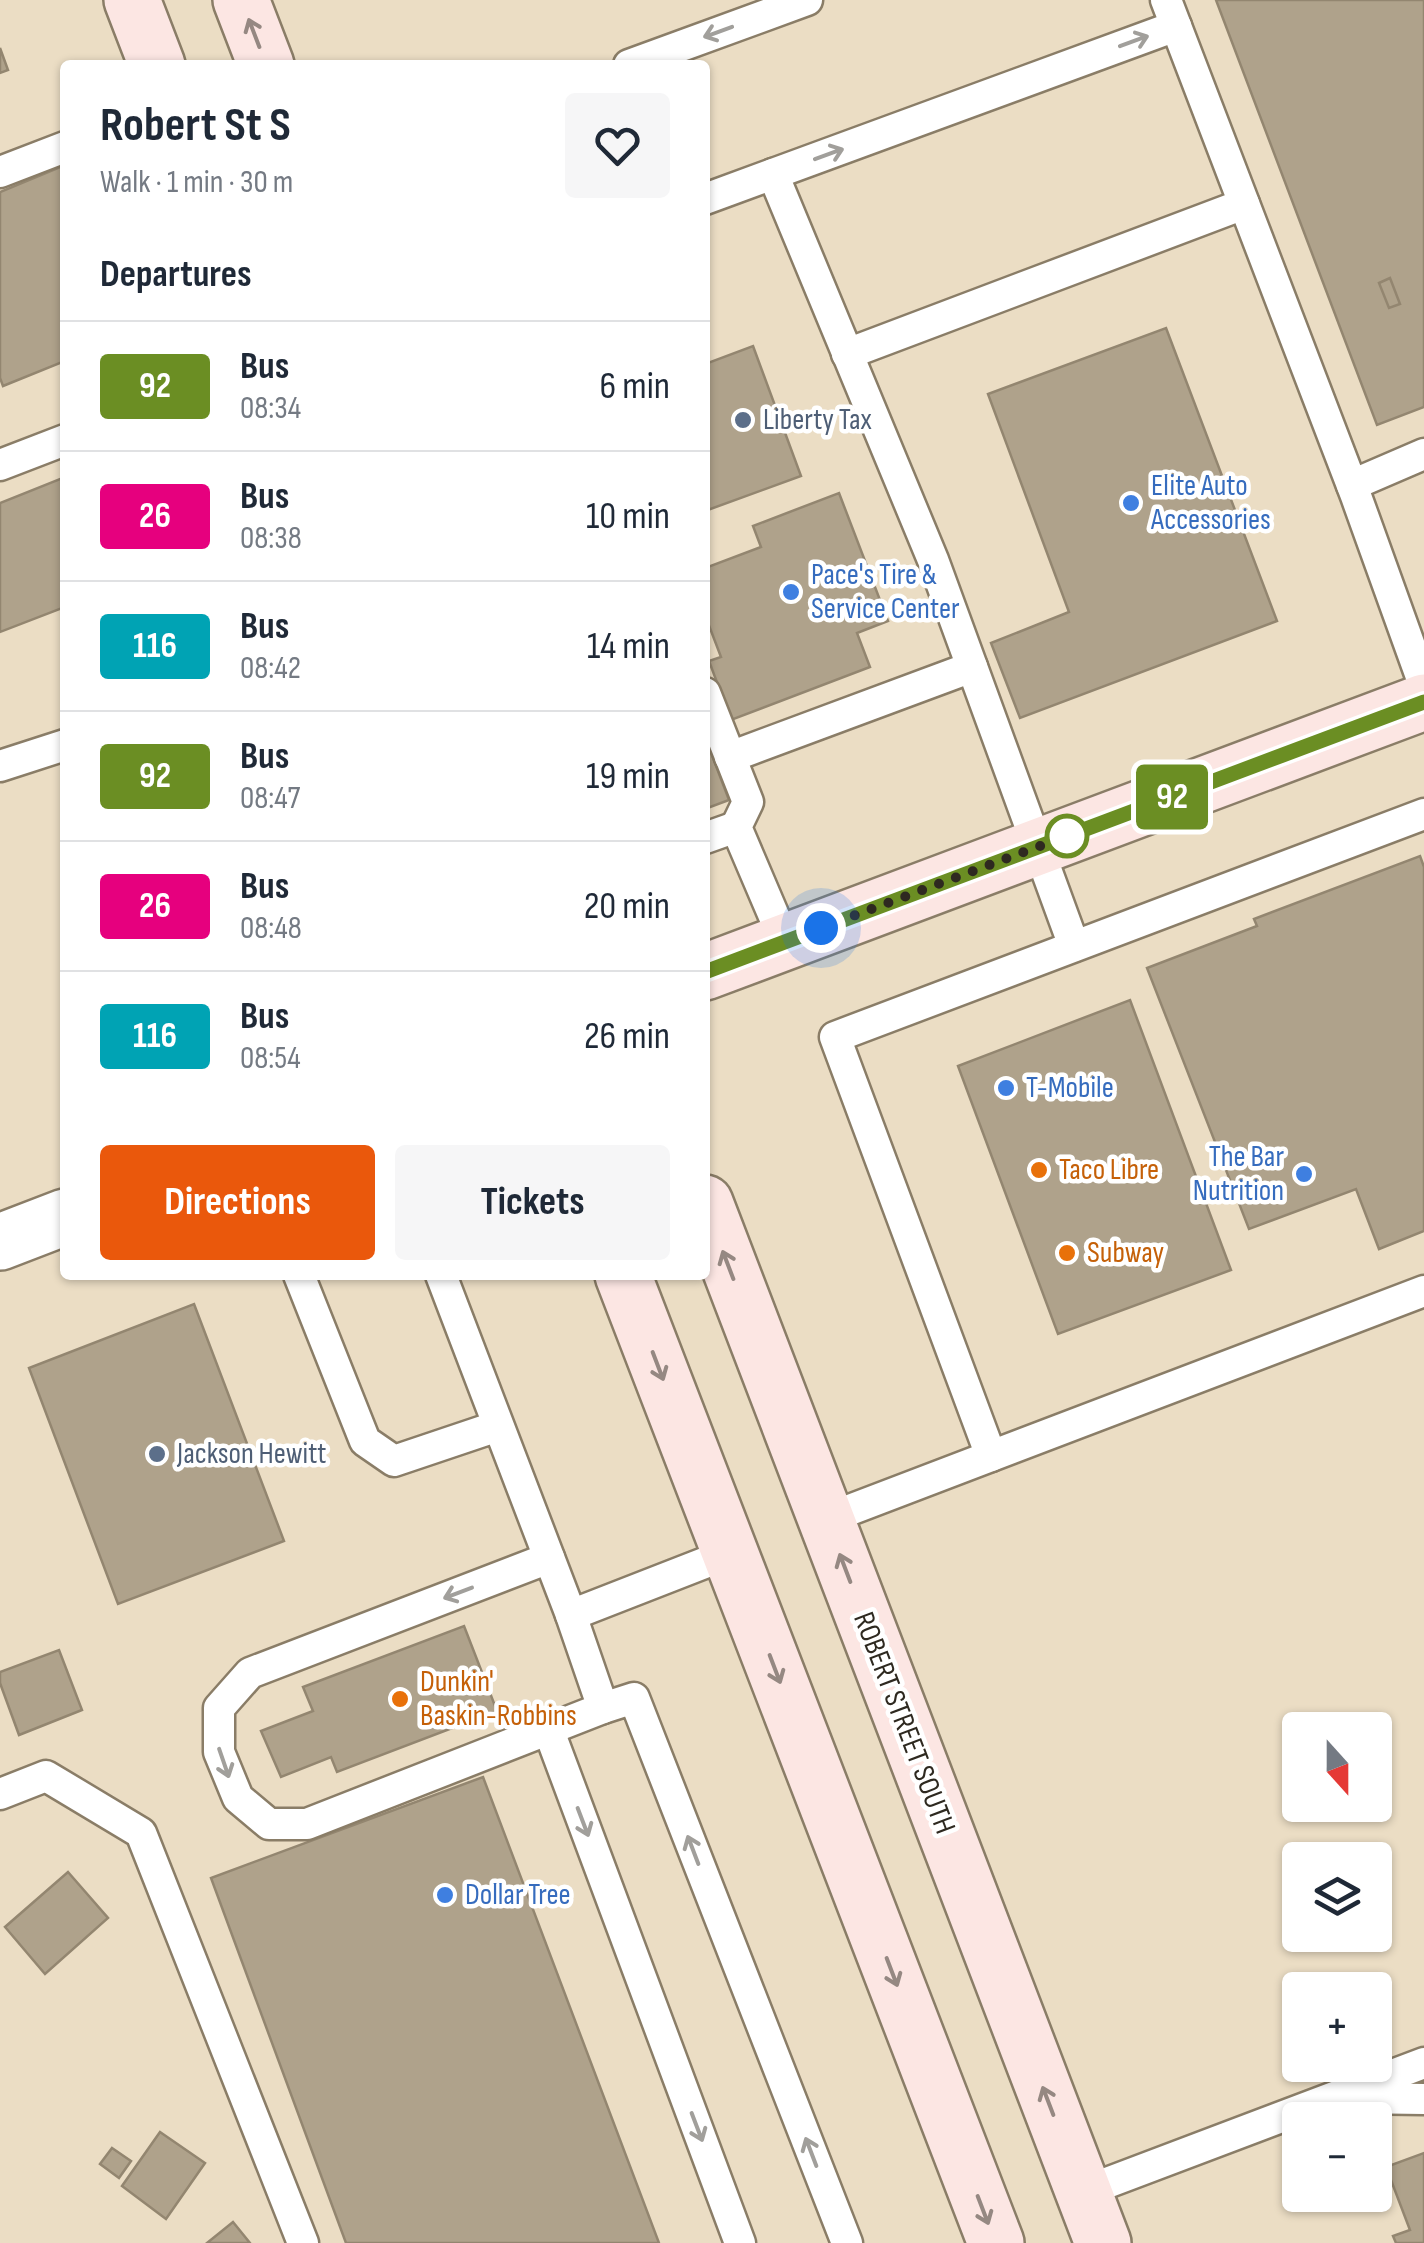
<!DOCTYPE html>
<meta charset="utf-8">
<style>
body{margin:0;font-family:"Sofia Sans Condensed",sans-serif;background:#f6f6f7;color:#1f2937;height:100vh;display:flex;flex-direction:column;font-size:38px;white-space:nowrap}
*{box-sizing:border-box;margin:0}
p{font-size:32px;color:#747a83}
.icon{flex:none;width:55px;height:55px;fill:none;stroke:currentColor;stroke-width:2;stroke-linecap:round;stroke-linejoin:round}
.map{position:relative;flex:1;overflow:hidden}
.sheet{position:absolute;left:60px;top:60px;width:650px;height:1220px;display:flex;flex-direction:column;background:#fff;border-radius:10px;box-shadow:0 2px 8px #0004}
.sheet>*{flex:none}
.badge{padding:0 20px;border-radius:8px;font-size:35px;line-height:65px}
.needle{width:65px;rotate:159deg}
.fabs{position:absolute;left:1282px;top:1712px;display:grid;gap:20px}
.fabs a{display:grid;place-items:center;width:110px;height:110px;border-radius:10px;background:#fff;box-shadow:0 2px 8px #0004;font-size:50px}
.you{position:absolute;width:50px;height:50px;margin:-25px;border:8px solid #fff;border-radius:50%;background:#1a73e8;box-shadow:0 0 0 15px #1a73e833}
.map>.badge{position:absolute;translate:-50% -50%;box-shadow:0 0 0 5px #fff}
h2{padding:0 40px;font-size:38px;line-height:90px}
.round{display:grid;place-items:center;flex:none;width:105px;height:105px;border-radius:10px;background:#f6f6f7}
.head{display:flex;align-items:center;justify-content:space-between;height:170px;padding:0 40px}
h1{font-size:48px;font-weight:700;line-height:75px}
.primary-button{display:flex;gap:20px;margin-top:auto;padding:20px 40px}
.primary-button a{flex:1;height:115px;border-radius:10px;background:#ea580c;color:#fff;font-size:40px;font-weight:700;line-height:115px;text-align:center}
.primary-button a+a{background:#f6f6f7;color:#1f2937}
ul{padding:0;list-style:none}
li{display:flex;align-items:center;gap:30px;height:130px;padding:0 40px;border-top:2px solid #e0e1e3}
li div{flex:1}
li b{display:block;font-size:38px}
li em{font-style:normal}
li .badge{min-width:110px;font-weight:700;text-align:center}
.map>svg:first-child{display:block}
.building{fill:#afa28b;stroke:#938670;stroke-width:2.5}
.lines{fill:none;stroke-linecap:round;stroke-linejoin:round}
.lane-casing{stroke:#8a7d67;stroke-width:35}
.street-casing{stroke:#8a7d67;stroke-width:60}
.secondary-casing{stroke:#8a7d67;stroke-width:60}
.lane{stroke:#fff;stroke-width:30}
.street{stroke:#fff;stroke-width:55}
.secondary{stroke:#fce6e3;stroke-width:55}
.oneway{stroke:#a19f9b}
.oneway2{stroke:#958882}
.line-casing{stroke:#fff;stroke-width:22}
.line{stroke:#6b8e23;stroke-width:15}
.walk{stroke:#2e2920;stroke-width:10;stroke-dasharray:0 18}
.service-dot{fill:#5c6f8a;stroke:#fff;stroke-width:4}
.shop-dot{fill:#3f7fe0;stroke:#fff;stroke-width:4}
.stop-dot{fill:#fff;stroke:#6b8e23;stroke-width:5}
.food-dot{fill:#e8710a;stroke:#fff;stroke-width:4}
.labels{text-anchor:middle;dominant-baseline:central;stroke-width:9;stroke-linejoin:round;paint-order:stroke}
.service-label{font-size:30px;fill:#4e5e75;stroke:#fff;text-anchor:start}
.shop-label{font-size:30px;fill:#366cbe;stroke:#fff;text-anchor:start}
.food-label{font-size:30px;fill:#c56008;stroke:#fff;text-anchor:start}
.street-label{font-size:30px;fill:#2e2920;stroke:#fff}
</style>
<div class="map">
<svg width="1424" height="2243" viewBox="0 0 1424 2243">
<rect width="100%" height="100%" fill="#ebddc4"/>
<g class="building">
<polygon points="1216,0 1424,0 1424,407 1377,425"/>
<polygon points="0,48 8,70 0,73"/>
<polygon points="65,165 65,361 3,386 0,378 0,192"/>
<polygon points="1390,278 1400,304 1389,308 1379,283"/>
<polygon points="1166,328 1277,621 1020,718 991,643 1069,612 988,394"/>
<polygon points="753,346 801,476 705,511 705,364"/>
<polygon points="65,477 65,607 0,632 0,503"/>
<polygon points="839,493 888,621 857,633 870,667 731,720 709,661 721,657 705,615 705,568 761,547 753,526"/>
<polygon points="705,737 729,800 705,809"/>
<polygon points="1420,856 1424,867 1424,1231 1379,1249 1356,1189 1249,1229 1147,968 1257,926 1254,919"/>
<polygon points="1130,1000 1231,1270 1058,1334 958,1066"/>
<polygon points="194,1304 284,1541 118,1604 29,1368"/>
<polygon points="464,1626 497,1711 337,1772 331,1757 281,1777 261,1731 313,1711 303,1687"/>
<polygon points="59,1650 82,1710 19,1735 0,1683 0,1672"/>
<polygon points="483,1777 659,2243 346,2243 211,1878"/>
<polygon points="68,1872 108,1918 45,1974 5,1927"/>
<polygon points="160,2132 205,2163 166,2219 122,2186"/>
<polygon points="112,2148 131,2161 119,2178 100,2164"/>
<polygon points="1424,2153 1424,2243 1396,2243 1393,2236 1410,2230 1386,2167"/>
<polygon points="233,2222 250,2243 207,2243"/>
</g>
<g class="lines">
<defs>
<g id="lane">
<polyline points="1166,0 1356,496 1424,685"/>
<polyline points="629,65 807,0"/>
<polyline points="0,172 65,147"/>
<polyline points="773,174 933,560 1074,946"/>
<polyline points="705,199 1176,26"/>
<polyline points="847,354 1244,204"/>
<polyline points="0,465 65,440"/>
<polyline points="1352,485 1424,454"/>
<polyline points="705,693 748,802 736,827 785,942"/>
<polyline points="730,757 972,667"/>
<polyline points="0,766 65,745"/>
<polyline points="705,838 736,827"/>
<polyline points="299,1275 365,1441 394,1461 498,1426"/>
<polyline points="441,1275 571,1615"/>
<polyline points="991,1456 835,1037 1424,814"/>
<polyline points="826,1519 1424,1291"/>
<polyline points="549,1558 250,1673 219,1708 219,1752 238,1798 269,1824 307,1824 603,1708 571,1615 730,1553"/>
<polyline points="603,1708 634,1698 847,2243"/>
<polyline points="549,1731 740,2243"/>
<polyline points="0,1794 46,1776 141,1833 303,2243"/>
<polyline points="1352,2098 1424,2099"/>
<polyline points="1083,2192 1424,2063"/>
</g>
<polyline id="street" points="0,1242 65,1217"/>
<g id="secondary">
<polyline points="132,0 157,65"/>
<polyline points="241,0 266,65"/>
<polyline points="705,972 1424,702"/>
<polyline points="705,1203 1103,2243"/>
<polyline points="623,1275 996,2243"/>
</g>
</defs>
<use href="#lane" class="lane-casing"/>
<use href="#street" class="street-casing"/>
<use href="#secondary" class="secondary-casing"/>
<use href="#lane" class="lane"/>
<use href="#street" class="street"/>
<use href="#secondary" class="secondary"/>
</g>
<defs><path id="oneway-shaft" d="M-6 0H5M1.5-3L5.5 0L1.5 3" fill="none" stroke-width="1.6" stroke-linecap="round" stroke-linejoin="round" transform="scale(2.5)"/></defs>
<g class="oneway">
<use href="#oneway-shaft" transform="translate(718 32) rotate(160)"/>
<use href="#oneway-shaft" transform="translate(1134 41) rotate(-20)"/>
<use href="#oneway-shaft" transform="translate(829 154) rotate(-20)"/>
<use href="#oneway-shaft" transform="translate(458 1593) rotate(159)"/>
<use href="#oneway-shaft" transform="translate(224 1763) rotate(71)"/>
<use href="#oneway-shaft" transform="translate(583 1822) rotate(69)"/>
<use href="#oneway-shaft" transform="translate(693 1850) rotate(-111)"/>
<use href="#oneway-shaft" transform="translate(697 2127) rotate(69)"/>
<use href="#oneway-shaft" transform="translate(811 2152) rotate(-111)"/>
</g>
<g class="oneway2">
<use href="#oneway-shaft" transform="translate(254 33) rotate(-111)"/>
<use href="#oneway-shaft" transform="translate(728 1265) rotate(-111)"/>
<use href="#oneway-shaft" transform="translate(658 1366) rotate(69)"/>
<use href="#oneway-shaft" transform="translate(845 1568) rotate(-111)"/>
<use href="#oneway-shaft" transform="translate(775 1669) rotate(69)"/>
<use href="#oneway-shaft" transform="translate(892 1972) rotate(69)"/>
<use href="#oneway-shaft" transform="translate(1048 2101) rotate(-111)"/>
<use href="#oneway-shaft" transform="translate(983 2210) rotate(69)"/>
</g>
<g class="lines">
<defs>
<polyline id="line" points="705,972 1424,702"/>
</defs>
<use href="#line" class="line-casing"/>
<use href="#line" class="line"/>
<polyline class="walk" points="821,928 1072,834 1067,836"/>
</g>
<g class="service-dot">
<circle cx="743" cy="420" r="10"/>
<circle cx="157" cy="1454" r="10"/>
</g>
<g class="shop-dot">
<circle cx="1131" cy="503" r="10"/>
<circle cx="791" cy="592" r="10"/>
<circle cx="1006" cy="1088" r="10"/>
<circle cx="1304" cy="1174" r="10"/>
<circle cx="445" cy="1895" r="10"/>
</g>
<circle class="stop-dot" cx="1067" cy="836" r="20"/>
<g class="food-dot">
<circle cx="1039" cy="1170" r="10"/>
<circle cx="1067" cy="1253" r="10"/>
<circle cx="400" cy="1699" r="10"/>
</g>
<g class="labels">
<g class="service-label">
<text x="763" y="420">Liberty Tax</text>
<text x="177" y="1454">Jackson Hewitt</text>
</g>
<g class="shop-label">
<text x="1151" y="486">Elite Auto<tspan x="1151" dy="34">Accessories</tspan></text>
<text x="811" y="575">Pace's Tire &amp;<tspan x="811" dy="34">Service Center</tspan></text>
<text x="1026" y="1088">T-Mobile</text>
<text x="1284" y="1157" text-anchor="end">The Bar<tspan x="1284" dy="34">Nutrition</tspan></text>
<text x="465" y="1895">Dollar Tree</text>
</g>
<g class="food-label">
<text x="1059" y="1170">Taco Libre</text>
<text x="1087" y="1253">Subway</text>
<text x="420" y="1682">Dunkin'<tspan x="420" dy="34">Baskin-Robbins</tspan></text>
</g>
<g class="street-label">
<text transform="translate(904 1723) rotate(69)">ROBERT STREET SOUTH</text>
</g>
</g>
</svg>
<div class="fabs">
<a><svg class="needle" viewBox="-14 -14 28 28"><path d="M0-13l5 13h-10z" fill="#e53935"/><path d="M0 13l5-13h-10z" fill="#747a83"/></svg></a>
<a><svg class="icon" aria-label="layers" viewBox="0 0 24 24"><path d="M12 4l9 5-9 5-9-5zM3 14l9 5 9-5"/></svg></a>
<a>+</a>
<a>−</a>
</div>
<div class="you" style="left:821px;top:928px"></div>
<b class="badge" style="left:1172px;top:797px;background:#6b8e23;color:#fff">92</b>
<section class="sheet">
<div class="head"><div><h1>Robert St S</h1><p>Walk · 1 min · 30 m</p></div><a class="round"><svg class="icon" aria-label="heart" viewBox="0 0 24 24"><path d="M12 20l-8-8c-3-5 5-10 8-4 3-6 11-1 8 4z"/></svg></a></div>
<h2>Departures</h2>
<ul>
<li><span class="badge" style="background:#6b8e23;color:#fff">92</span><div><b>Bus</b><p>08:34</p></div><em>6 min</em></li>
<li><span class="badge" style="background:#e6007e;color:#fff">26</span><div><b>Bus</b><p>08:38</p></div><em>10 min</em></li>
<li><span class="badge" style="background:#00a3b4;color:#fff">116</span><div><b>Bus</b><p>08:42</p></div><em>14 min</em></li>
<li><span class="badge" style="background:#6b8e23;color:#fff">92</span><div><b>Bus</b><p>08:47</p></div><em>19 min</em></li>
<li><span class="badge" style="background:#e6007e;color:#fff">26</span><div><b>Bus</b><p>08:48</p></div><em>20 min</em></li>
<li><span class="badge" style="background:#00a3b4;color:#fff">116</span><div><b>Bus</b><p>08:54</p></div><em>26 min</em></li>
</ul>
<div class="primary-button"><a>Directions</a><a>Tickets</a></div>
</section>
</div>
